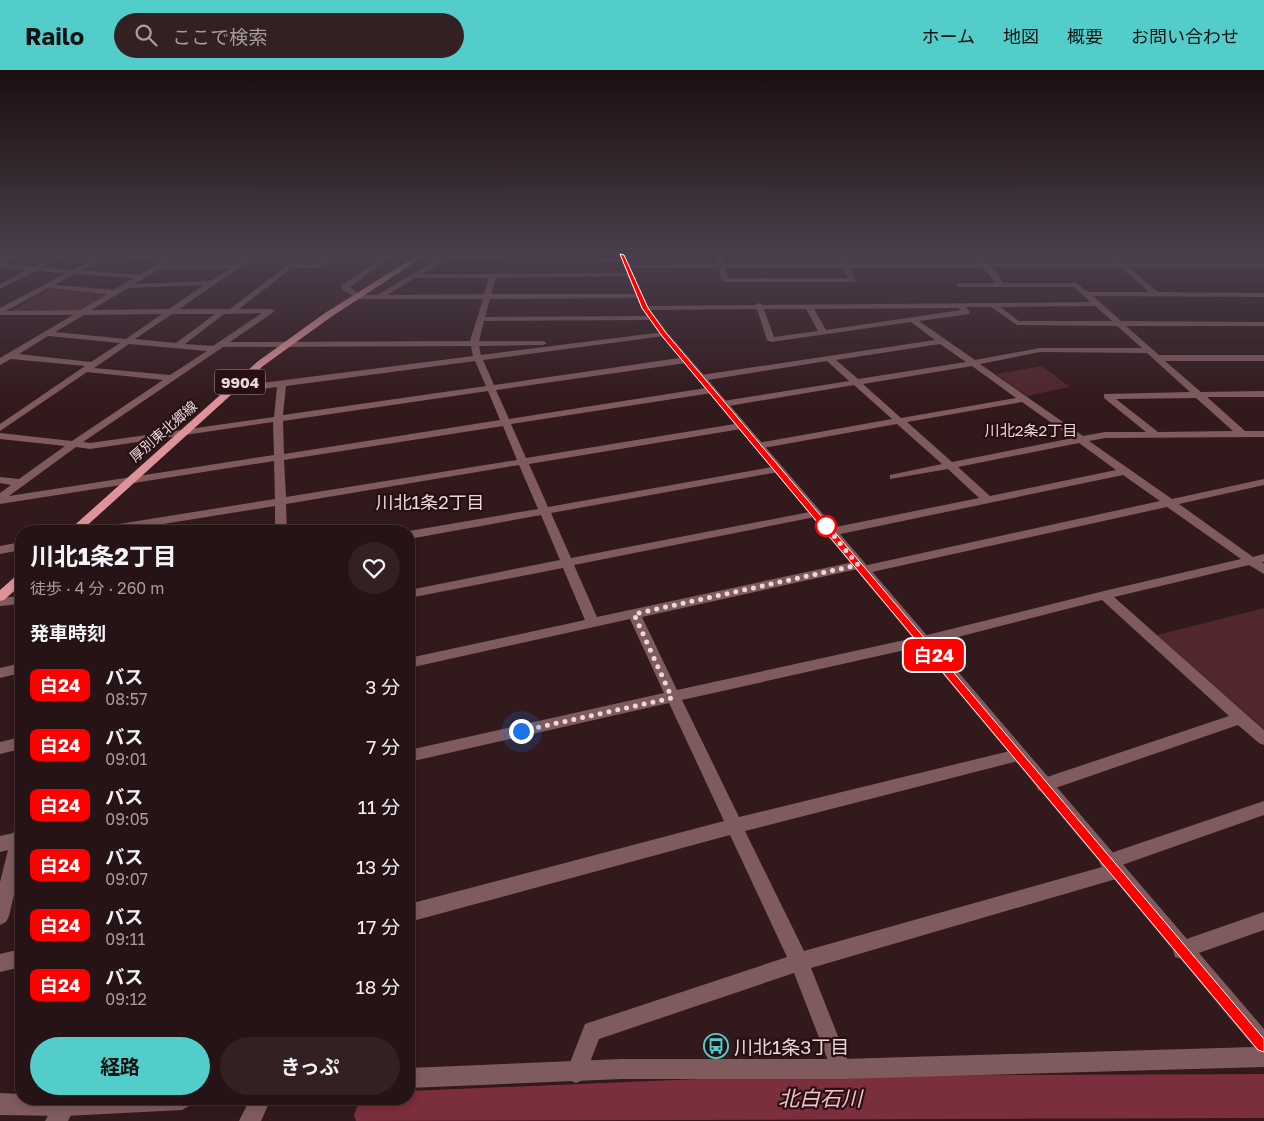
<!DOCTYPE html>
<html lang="ja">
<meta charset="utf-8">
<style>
body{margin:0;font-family:"Golos Text","Noto Sans JP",sans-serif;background:#322022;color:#f1f3f6;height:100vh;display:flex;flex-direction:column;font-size:19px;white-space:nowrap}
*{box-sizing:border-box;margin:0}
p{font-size:16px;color:#a49ea0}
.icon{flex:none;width:28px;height:28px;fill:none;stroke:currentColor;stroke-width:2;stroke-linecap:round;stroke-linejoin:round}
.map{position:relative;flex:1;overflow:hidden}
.panel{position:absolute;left:15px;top:455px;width:400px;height:580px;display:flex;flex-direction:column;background:#261315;border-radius:20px;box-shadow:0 2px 8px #0003,0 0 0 1px #423234}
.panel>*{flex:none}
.badge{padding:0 10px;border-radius:8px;font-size:18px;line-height:32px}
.you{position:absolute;width:25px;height:25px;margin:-12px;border:4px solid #fff;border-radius:50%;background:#1a73e8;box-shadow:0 0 0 8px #1a73e833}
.map>.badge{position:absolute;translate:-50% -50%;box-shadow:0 0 0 2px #fff}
h2{padding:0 15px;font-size:19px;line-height:45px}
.round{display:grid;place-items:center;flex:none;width:52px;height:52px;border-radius:26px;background:#322022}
.head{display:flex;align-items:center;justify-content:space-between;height:85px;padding:0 15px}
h1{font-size:24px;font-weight:700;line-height:38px}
.button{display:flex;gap:10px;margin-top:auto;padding:10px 15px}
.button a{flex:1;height:58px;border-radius:30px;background:#53cdca;color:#111;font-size:20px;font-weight:700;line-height:58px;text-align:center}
.button a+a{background:#322022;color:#f1f3f6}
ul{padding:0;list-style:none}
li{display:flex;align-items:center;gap:15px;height:60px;padding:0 15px}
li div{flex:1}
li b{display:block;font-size:19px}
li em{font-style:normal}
li .badge{min-width:55px;font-weight:700;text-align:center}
header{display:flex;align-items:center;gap:30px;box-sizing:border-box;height:70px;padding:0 25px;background:#53cdca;color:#111}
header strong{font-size:24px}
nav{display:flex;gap:28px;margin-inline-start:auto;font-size:18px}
.search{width:350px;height:45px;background:#322022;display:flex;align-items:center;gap:12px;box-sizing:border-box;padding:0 18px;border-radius:28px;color:#a49ea0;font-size:19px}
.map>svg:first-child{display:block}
.green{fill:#51262c}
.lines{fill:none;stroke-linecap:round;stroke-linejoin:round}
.river{fill:#7b2e3b;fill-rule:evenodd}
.minor{fill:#7f5b5e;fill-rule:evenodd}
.tertiary{fill:#7f5b5e;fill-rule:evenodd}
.primary{fill:#de939b;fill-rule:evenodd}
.line{fill:#f00;stroke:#fff}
.walk{stroke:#ebd9da;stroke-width:5;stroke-dasharray:0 9}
.stop-dot{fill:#fff;stroke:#f00;stroke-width:2.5}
.labels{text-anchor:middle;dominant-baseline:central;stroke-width:4.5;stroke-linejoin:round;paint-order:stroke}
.far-street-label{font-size:14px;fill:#ebd9da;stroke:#280f13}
.shield{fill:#280f13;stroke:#b09c9e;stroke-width:1}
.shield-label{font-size:15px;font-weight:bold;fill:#ebd9da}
.far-neighbourhood-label{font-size:15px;fill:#ebd9da;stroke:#280f13}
.neighbourhood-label{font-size:18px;fill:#ebd9da;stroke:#280f13}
.near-poi-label{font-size:19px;fill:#ebd9da;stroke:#280f13;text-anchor:start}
.near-water-label{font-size:21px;font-style:italic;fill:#f3c3c7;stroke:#280f13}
</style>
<header>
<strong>Railo</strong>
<div class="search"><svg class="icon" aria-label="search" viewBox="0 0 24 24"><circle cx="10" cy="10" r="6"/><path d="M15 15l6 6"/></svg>ここで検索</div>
<nav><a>ホーム</a><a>地図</a><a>概要</a><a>お問い合わせ</a></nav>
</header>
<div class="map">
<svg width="1264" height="1051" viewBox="0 0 1264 1051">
<rect width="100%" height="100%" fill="#32191c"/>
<g class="green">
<polygon points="50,219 106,223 107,225 78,240 11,241"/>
<polygon points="1042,296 1070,317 1027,326 996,304"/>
<polygon points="1264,538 1264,659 1157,565"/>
</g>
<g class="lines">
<polygon class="river" points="1264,1004 1264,1048 356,1051 354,1045 360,1029 409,1029 409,1021 773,1006"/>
<g class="minor">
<path d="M 13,185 L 21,185 L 5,194 L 34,197 L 57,185 L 65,185 L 43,197 L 73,200 L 100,185 L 168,188 L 172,185 L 180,185 L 165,195 L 235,195 L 250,185 L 257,185 L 179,239 L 230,239 L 301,185 L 308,185 L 297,194 L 315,195 L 329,185 L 336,185 L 318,198 L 292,198 L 239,239 L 271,239 L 275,241 L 230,272 L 470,271 L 483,229 L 358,229 L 342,219 L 342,215 L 386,185 L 393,185 L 350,217 L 360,225 L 377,225 L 444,185 L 452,185 L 450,187 L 626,189 L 626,191 L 624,192 L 444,191 L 422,204 L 630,203 L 632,204 L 632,206 L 496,208 L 491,224 L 639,224 L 643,226 L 639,228 L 490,229 L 485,247 L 651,246 L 655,248 L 651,250 L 484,251 L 479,271 L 543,271 L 547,273 L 543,275 L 479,276 L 481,285 L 664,262 L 668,264 L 664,266 L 483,290 L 494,315 L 686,287 L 690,290 L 686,293 L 496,320 L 509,349 L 712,317 L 716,320 L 712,323 L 511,354 L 526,388 L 741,353 L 746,356 L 741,359 L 529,394 L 548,437 L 778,396 L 783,399 L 778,402 L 551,443 L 571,488 L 815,441 L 821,444 L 815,447 L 574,495 L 597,547 L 858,491 L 862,492 L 863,496 L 1160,431 L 1123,405 L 831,466 L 827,465 L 825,462 L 827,459 L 831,458 L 979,428 L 948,399 L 890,409 L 890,405 L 942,394 L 897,354 L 758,379 L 753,376 L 758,373 L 892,349 L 854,315 L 723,337 L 718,334 L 723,331 L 849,311 L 827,291 L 701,311 L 697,308 L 701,305 L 935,270 L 911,252 L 771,272 L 767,270 L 757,239 L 645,240 L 641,238 L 642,236 L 755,235 L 759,233 L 763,235 L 1090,232 L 1074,217 L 957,217 L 957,213 L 996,213 L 983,198 L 850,198 L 856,212 L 725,212 L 721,210 L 719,198 L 627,198 L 625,197 L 625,195 L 718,194 L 716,185 L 722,185 L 725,194 L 840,194 L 836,185 L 842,185 L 847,194 L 980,193 L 973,185 L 980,185 L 987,193 L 1115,193 L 1106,185 L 1113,185 L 1123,193 L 1264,193 L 1264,197 L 1128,197 L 1158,222 L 1264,223 L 1264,227 L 1093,226 L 1121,251 L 1264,252 L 1264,256 L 1126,256 L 1159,285 L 1264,285 L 1264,291 L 1165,291 L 1201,322 L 1264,321 L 1264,327 L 1207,327 L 1245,361 L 1264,361 L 1264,367 L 1105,368 L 1089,371 L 1172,429 L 1264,409 L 1264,415 L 1179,434 L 1253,487 L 1264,484 L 1264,492 L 1262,492 L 1264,494 L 1264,504 L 1249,495 L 1114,527 L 1264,660 L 1264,675 L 1259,673 L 1238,655 L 1044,722 L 1038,720 L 1036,715 L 1038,710 L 1229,646 L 1102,530 L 923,576 L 682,630 L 739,747 L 1018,679 L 1023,680 L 1026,685 L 1023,690 L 1018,691 L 745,761 L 804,881 L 1102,797 L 1099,792 L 1102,786 L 1264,731 L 1264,745 L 1122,795 L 1125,801 L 1122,807 L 1116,809 L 811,898 L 851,999 L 848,1006 L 841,1009 L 834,1006 L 794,903 L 599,969 L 583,1010 L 576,1013 L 569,1010 L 566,1003 L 585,954 L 787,887 L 730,765 L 409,852 L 409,834 L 724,751 L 669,633 L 409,692 L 409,680 L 664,623 L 630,549 L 409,598 L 409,588 L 585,550 L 563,498 L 409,528 L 409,520 L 560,490 L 541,445 L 409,469 L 409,461 L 538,439 L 519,395 L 286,434 L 287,461 L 275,461 L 275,436 L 120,461 L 77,461 L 72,458 L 78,454 L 100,457 L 275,429 L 274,391 L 0,434 L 0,423 L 11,415 L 0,413 L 0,407 L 19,409 L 65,376 L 0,369 L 0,363 L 72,371 L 163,310 L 87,302 L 0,361 L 0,354 L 85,296 L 11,289 L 0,295 L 0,288 L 73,245 L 0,245 L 0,238 L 66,203 L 36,201 L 0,219 L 0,214 L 27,200 L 0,198 L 0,191 ZM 107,187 L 162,191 L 139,205 L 82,200 ZM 991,197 L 1120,197 L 1149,222 L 1088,222 L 1076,213 L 1004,213 ZM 726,198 L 843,198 L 848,208 L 728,208 ZM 159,199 L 229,199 L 211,211 L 135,214 ZM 75,204 L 133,208 L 114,220 L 55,215 ZM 415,208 L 489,208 L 484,224 L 387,225 ZM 204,215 L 169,239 L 91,240 L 128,218 ZM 48,218 L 108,224 L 80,240 L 6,241 ZM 1095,236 L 1112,251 L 1019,251 L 1000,237 ZM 966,237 L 991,237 L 1017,255 L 1117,256 L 1142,278 L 1040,278 L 975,290 L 919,251 L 969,244 L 970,242 ZM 958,238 L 961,240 L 826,260 L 814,239 ZM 764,239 L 806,239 L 818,261 L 774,267 ZM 262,243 L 213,276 L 185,274 L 224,244 ZM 162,244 L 126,269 L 55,262 L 84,245 ZM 172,244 L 215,244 L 176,273 L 135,269 ZM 48,266 L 120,273 L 91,292 L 19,284 ZM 129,274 L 207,281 L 170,305 L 94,298 ZM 940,274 L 966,292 L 858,309 L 836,290 ZM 471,276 L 473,286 L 231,317 L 227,320 L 231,323 L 277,317 L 274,347 L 90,373 L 83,372 L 223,277 ZM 1040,282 L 1147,283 L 1190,322 L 1104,324 L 1104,328 L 1146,362 L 1105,362 L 1083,366 L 980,294 ZM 475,291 L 486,316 L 283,345 L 286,316 ZM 972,296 L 1016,328 L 901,348 L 863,314 ZM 488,321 L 500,350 L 284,384 L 283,351 ZM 1196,328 L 1233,361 L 1158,362 L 1116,329 ZM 1022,332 L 1073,368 L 952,392 L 907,352 ZM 273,352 L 274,385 L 9,426 L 76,377 L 90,379 ZM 503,356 L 517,390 L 286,427 L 284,390 ZM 1079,373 L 1116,400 L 990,426 L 958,397 ZM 1167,437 L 1241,489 L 1104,521 L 923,566 L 677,620 L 642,547 L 858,499 L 859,503 L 863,504 Z"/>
<polygon points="21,472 21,480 0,484 0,476"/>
<polygon points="21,526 21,534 0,536 0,528"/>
<polygon points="21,593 21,603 0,608 0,598"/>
<polygon points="21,667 21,679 0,684 0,672"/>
<polygon points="21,755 21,796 9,846 6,852 0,855 0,812 8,780 0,782 0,766 13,763 15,758"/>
<polygon points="1264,842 1264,860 1182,889 1175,887 1173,880 1175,873"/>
<polygon points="21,879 21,897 0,902 0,884"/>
<polygon points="57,1029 73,1029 76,1035 68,1051 45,1051"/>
</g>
<g class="tertiary">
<polygon points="619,185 625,185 649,238 667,262 1264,959 1264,997 841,1009 622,1009 409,1018 409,998 622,989 841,989 1254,977 661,266 641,238"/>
<polygon points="0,1023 21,1024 21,1029 193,1029 189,1036 182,1040 65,1046 0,1045"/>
<polygon points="250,1029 271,1029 261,1051 239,1051"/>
</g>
<g class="primary">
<polygon points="418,185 426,185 331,247 263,296 81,461 68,461 257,292 325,243"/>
<polygon points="21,504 21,515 4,530 0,531 0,520 17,505"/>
</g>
</g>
<linearGradient id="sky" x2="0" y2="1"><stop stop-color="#1c0e0f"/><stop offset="0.56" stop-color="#493e4b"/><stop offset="1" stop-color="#493e4b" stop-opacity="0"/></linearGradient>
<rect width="1264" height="332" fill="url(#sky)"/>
<polygon class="line" points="620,184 624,185 648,238 666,263 1264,969 1264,982 1258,980 662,266 642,238"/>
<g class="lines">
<polyline class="walk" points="521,661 672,628 634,544 858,495 823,453 826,456"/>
</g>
<defs>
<symbol id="bus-ring" viewBox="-11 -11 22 22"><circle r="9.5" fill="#280f13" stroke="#53cdca" stroke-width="1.5"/><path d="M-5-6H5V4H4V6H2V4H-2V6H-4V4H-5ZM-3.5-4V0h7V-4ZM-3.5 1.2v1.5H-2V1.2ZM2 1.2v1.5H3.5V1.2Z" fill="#53cdca"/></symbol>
</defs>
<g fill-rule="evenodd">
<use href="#bus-ring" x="702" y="962" width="28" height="28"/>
</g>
<circle class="stop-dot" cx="826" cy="456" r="10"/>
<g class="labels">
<g class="far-street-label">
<text transform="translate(163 361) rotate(-41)">厚別東北郷線</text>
</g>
<rect class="shield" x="215" y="299.5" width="50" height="25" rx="4"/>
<g class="shield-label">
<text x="240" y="312">9904</text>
</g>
<g class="far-neighbourhood-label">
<text x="1031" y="360">川北2条2丁目</text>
</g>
<g class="neighbourhood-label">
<text x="430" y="432">川北1条2丁目</text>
</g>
<g class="near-poi-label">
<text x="734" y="976">川北1条3丁目</text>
</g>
<g class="near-water-label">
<text x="820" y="1028">北白石川</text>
</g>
</g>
</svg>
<div class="you" style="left:521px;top:661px"></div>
<b class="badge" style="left:934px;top:585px;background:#f00;color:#fff">白24</b>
<section class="panel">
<div class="head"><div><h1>川北1条2丁目</h1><p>徒歩 · 4 分 · 260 m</p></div><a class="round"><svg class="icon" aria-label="heart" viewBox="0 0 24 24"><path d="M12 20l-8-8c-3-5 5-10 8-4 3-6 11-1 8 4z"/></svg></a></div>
<h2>発車時刻</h2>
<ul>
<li><span class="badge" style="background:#f00;color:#fff">白24</span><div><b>バス</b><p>08:57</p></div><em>3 分</em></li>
<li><span class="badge" style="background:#f00;color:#fff">白24</span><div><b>バス</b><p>09:01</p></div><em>7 分</em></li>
<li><span class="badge" style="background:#f00;color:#fff">白24</span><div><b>バス</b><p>09:05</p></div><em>11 分</em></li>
<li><span class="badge" style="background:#f00;color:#fff">白24</span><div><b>バス</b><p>09:07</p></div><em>13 分</em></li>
<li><span class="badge" style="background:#f00;color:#fff">白24</span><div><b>バス</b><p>09:11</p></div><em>17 分</em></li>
<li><span class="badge" style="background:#f00;color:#fff">白24</span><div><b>バス</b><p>09:12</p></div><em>18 分</em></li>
</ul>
<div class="button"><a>経路</a><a>きっぷ</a></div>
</section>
</div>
